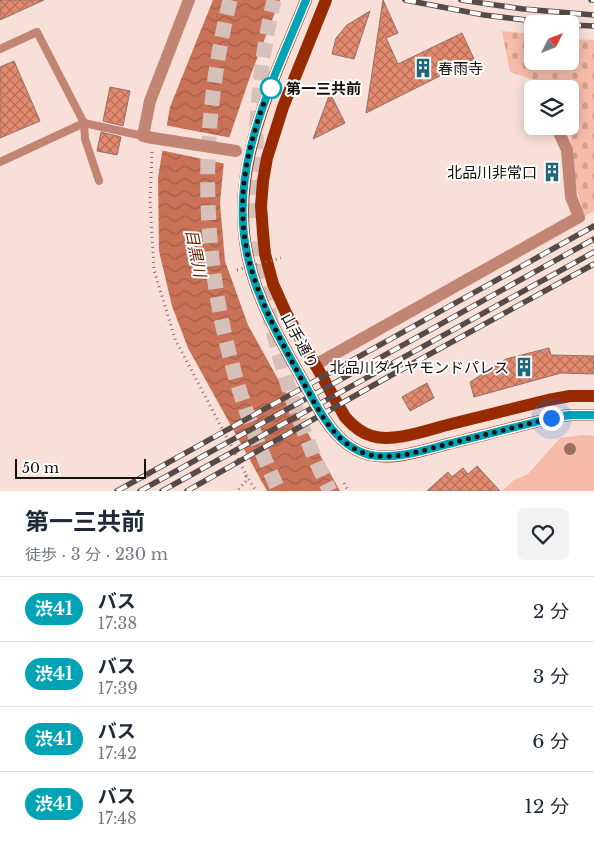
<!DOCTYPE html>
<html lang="ja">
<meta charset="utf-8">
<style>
body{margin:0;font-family:"Libre Baskerville","Noto Sans JP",serif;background:#f2f2f3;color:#1f2937;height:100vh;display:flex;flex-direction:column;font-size:19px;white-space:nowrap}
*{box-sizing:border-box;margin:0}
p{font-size:16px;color:#747a83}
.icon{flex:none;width:28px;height:28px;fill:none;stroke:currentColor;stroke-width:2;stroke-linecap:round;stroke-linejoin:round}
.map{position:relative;height:491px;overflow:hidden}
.drawer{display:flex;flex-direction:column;background:#fff;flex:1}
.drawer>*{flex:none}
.badge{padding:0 10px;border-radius:16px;font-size:18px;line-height:32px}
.needle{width:32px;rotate:48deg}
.buttons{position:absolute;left:524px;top:15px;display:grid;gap:10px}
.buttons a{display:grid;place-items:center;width:55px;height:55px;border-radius:8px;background:#fff;box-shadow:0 2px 12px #0003;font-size:25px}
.scale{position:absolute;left:15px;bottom:12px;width:131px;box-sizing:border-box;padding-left:5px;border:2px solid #18100d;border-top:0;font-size:14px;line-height:18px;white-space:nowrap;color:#18100d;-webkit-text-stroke:4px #fff;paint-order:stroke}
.you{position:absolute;width:25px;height:25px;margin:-12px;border:4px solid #fff;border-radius:50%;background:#1a73e8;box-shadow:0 0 0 8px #1a73e833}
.map>.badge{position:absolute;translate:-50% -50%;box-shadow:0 0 0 2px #fff}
.round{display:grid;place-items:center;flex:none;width:52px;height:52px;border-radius:8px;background:#f2f2f3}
.summary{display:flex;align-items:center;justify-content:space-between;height:85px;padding:0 25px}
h1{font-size:24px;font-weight:700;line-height:38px}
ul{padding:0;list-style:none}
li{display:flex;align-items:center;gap:15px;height:65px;padding:0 25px;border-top:1px solid #e0e1e3}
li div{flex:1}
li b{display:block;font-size:19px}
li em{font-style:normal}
li .badge{min-width:55px;font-weight:700;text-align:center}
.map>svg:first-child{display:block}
.green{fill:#f7bba9}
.cemetery{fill:url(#cemetery-stones)}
.water{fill:url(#water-waves)}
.pier{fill:#f8dfd8}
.building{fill:url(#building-cross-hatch);stroke:#8a746e}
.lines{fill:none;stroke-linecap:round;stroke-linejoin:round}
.motorway-tunnel{stroke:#d6c0ba;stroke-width:15;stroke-dasharray:15 8;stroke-linecap:butt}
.path{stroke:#7f6f6a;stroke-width:3;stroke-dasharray:1 4;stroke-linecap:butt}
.service{stroke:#c28573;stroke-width:8}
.minor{stroke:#c28573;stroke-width:12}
.primary{stroke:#972a00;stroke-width:12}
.rail-casing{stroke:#574a46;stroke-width:5.5}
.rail{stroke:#fff;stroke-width:4;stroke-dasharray:11;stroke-linecap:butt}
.path-bridge{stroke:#7f6f6a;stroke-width:3;stroke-dasharray:1 4;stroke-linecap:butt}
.minor-bridge{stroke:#c28573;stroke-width:12}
.tree{fill:#996f62}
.line-casing{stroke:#fff;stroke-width:11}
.line{stroke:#00a3b4;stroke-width:8}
.walk{stroke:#18100d;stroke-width:5;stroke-dasharray:0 9}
.stop-dot{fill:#fff;stroke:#00a3b4;stroke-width:2.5}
.labels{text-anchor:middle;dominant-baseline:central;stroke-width:4;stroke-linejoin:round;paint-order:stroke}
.poi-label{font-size:15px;fill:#18100d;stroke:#fff;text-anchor:end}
.stop-label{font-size:15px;font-weight:bold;fill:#18100d;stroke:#fff;text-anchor:start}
.street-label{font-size:15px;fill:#18100d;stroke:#fff}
.water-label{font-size:16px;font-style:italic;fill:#691900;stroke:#fff}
</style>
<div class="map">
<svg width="594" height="491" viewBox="0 0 594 491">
<defs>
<pattern id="cemetery-stones" width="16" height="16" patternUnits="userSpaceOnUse" patternTransform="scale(1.25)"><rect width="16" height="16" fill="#f7bba9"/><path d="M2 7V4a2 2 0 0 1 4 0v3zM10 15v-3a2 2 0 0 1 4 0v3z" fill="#d3a090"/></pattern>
<pattern id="water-waves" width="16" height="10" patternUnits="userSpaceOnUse" patternTransform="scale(1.25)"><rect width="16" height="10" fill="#ca7258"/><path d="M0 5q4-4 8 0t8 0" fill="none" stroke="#a35c47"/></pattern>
<pattern id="building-cross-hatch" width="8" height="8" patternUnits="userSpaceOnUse" patternTransform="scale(1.25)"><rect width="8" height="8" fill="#e48a6f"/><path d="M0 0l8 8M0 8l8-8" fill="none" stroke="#b86f5a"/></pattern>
</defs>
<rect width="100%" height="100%" fill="#f8dfd8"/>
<polygon class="green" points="582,435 594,436 594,491 502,491 514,480 528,474 560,438"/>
<polygon class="cemetery" points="502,31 532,34 532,61 570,61 570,39 594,40 594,211 585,216 576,188 570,130 568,126 570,126 570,89 552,89 550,85 510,72"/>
<polygon class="water" points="213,0 280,0 251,74 225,150 220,203 225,261 248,325 340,491 267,491 188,348 172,306 159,251 158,177 170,107"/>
<polygon class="pier" points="164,125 232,138 228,150 226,164 160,150"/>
<g class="building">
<polygon points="0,0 44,0 0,20"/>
<polygon points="383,0 398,33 386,38 398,64 462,33 474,59 366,113"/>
<polygon points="370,11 354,59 332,54 336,38 347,25"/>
<polygon points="14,61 40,121 0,138 0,67"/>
<polygon points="110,87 130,91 123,126 103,121"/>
<polygon points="330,93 345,123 313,139"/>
<polygon points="101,132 121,137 117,155 97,151"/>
<polygon points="549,348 551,355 594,356 593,374 561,373 474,397 470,382 506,359"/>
<polygon points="427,383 434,398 410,411 402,397"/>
<polygon points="477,466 500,491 427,491 448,472 452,477 463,468 468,474"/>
</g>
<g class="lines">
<g class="motorway-tunnel">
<path d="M 230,0 C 189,169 204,333 279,491"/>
<path d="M 256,218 C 254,145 257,72 274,0"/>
<path d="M 258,241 C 267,327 292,414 330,491"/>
</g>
<g class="path">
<polyline points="152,152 150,201 154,270 175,339 246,474 246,481 237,491"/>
<polyline points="246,475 256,491"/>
<polyline points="344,483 348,491"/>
</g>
<g class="service">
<polyline points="0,49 37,32 84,123 85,139 99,181"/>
<polyline points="0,162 84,123 143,136"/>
</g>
<g class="minor">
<polyline points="153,138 143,136 150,101 189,0"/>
<polyline points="315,365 579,217 571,197 567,150 556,126"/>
</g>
<g class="primary">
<path d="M 306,0 C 273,82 226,171 249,262 C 259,304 281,341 302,379 C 318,408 334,446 370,455 C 398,461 429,448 456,442 C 488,434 519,426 551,418 L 570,415 L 594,415"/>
<path d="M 326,0 L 283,107 L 267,158 L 263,181 L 261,206 L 263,233 L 265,254 L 273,284 L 286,313 L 345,417 C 352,425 360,433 372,436 C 394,443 430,429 451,424 C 483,416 516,408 548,400 L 570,396 L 594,396"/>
</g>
<defs>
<g id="rail">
<polyline points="405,0 484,15 559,24"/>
<polyline points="461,0 523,9 594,15"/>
<polyline points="591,0 594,0"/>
<polyline points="570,25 594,26"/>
<polyline points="117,491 594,226"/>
<polyline points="140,491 594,239"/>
<polyline points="162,491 594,252"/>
<polyline points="187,491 388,377 594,264"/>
</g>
</defs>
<use href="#rail" class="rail-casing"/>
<use href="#rail" class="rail"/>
<polyline class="path-bridge" points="237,270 281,258"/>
<polyline class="minor-bridge" points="153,138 236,151"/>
</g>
<circle class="tree" cx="570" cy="449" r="6"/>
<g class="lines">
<defs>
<path id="line" d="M 306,0 C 273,82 225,171 249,262 C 259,304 281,341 302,379 C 318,408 334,446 370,455 C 396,460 424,450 448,444 C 483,435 517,427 551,418 L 570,415 L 594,415"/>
</defs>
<use href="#line" class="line-casing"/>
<use href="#line" class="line"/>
<path class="walk" d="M 271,88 C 262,104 257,124 252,141 C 226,239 258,299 303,382 C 319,411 335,446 370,455 C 396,460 424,450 448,444 C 483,435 517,427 551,418"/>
</g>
<defs>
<symbol id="building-bare" viewBox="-9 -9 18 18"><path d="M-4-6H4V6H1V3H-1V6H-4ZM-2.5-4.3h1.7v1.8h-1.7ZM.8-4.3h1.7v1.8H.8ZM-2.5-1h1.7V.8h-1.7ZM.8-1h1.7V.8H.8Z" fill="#216677" stroke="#fff" stroke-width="2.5" paint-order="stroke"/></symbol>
</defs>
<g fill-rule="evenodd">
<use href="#building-bare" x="409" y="54" width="28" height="28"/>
<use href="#building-bare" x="538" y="158" width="28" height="28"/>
<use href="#building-bare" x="510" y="353" width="28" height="28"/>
</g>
<circle class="stop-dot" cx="271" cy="88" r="10"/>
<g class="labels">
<g class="poi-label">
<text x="438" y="68" text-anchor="start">春雨寺</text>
<text x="537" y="172">北品川非常口</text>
<text x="509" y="367">北品川ダイヤモンドパレス</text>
</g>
<g class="stop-label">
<text x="286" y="88">第一三共前</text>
</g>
<g class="street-label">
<text transform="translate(300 341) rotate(62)">山手通り</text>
</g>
<g class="water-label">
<text transform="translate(196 253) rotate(79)">目黒川</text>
</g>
</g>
</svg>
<div class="buttons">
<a><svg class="needle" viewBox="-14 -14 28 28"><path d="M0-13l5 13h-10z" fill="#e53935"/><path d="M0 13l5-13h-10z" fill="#747a83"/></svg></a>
<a><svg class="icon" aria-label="layers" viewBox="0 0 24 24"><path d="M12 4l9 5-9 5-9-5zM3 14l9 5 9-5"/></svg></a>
</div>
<div class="scale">50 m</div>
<div class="you" style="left:551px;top:418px"></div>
</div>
<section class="drawer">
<div class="summary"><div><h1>第一三共前</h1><p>徒歩 · 3 分 · 230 m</p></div><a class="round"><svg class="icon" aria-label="heart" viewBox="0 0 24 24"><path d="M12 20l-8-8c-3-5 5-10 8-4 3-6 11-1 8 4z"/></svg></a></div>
<ul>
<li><span class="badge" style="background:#00a3b4;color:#fff">渋41</span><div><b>バス</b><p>17:38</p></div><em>2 分</em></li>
<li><span class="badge" style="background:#00a3b4;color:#fff">渋41</span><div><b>バス</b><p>17:39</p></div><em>3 分</em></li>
<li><span class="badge" style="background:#00a3b4;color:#fff">渋41</span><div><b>バス</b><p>17:42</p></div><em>6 分</em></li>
<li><span class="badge" style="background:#00a3b4;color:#fff">渋41</span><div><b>バス</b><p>17:48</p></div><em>12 分</em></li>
</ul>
</section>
